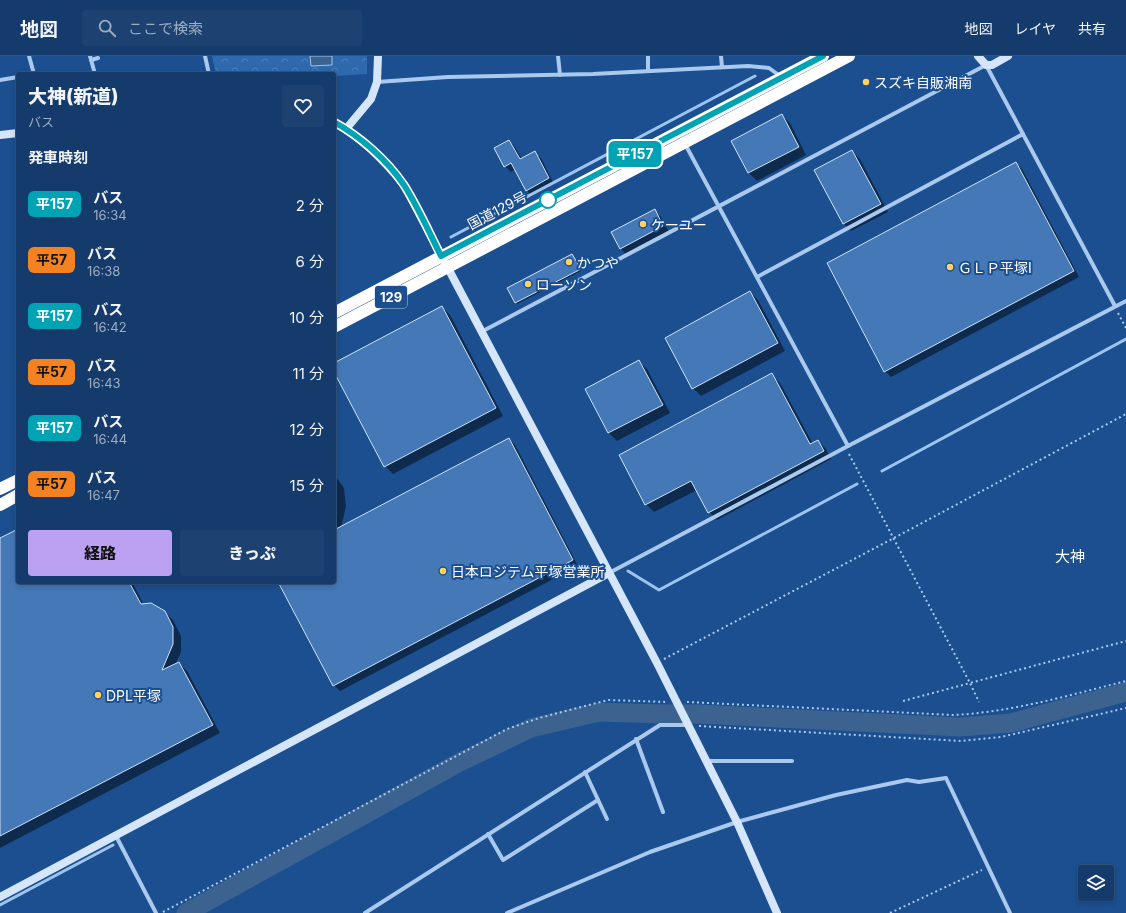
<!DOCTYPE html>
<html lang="ja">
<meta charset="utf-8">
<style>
body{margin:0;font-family:Inter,"Noto Sans JP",sans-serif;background:#1d4271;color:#f1f3f6;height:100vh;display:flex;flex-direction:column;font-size:15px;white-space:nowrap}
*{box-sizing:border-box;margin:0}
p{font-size:13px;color:#9dadc1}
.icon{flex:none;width:22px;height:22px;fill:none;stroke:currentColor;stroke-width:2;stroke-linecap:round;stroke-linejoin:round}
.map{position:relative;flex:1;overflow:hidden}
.panel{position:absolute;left:16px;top:16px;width:320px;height:512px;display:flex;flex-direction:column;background:#143b6b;border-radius:4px;box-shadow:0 2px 6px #0003,0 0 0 1px #33557e}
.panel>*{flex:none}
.badge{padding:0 8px;border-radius:6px;font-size:14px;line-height:26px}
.tools{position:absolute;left:1078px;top:809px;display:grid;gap:8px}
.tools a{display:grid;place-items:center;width:36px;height:36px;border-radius:4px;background:#143b6b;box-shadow:0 2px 6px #0003,0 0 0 1px #33557e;font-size:20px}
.map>.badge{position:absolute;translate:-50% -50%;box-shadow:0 0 0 2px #fff}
h2{padding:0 12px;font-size:15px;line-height:36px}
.round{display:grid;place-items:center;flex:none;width:42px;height:42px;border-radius:4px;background:#1d4271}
.summary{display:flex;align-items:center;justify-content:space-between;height:68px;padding:0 12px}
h1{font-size:19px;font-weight:800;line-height:30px}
.primary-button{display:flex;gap:8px;margin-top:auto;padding:8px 12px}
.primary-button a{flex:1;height:46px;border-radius:4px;background:#bca0f2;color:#111;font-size:16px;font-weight:800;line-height:46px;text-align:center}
.primary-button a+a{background:#1d4271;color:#f1f3f6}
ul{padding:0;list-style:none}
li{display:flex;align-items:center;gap:12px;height:56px;padding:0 12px}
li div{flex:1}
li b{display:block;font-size:15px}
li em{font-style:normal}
li .badge{min-width:44px;font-weight:700;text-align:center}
header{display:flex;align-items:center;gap:24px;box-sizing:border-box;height:56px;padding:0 20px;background:#143b6b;border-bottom:1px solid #33557e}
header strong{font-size:19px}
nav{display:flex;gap:22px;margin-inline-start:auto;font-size:14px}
.search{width:280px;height:36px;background:#1d4271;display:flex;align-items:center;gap:10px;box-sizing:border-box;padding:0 14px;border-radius:4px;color:#9dadc1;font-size:15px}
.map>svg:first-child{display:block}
.park{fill:url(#park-crowns)}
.water{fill:#3c6290;stroke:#9cc4f0}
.shadow{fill:#0007}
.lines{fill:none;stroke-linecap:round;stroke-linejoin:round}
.stream{stroke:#9cc4f0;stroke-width:3}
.river{stroke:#3c6290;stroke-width:19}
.building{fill:#4478b7;stroke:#cfe3fa}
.path{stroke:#a9c9ee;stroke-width:2;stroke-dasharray:2 3;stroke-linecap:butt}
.street{stroke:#a9c9ee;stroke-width:4}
.secondary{stroke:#d6e6fa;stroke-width:8}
.highway{stroke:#fff;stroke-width:12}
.line-casing{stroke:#fff;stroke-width:9}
.line{stroke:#00a3b4;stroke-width:6}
.poi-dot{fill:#ffd166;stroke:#1b4f8f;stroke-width:1.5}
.stop-dot{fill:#fff;stroke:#00a3b4;stroke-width:2}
.labels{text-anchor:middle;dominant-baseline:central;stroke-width:4;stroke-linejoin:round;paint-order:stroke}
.shield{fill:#1b4f8f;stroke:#bbcadd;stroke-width:1}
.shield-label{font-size:13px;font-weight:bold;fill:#fff}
.poi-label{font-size:14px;fill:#fff;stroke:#1b4f8f;text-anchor:start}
.street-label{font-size:14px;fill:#fff;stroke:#1b4f8f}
.neighbourhood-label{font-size:15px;fill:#fff;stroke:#1b4f8f}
</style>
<header>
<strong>地図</strong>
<div class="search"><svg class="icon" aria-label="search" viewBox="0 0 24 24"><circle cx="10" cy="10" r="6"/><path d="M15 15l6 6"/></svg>ここで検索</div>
<nav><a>地図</a><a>レイヤ</a><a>共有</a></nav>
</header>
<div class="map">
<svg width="1126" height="857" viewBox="0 0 1126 857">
<defs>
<pattern id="park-crowns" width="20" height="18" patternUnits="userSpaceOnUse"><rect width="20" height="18" fill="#2e69ad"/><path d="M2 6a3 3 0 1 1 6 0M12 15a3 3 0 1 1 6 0" fill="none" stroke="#4d80b9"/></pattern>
</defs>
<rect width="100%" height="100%" fill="#1b4f8f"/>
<polygon class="park" points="212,0 367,0 367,18 334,20 334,18 216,18"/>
<polygon class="water" points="310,0 332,0 332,9 311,10"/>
<g class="shadow">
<polygon points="782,59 790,67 806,99 757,125 749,117 733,85"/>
<polygon points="509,85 515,91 522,103 535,97 541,102 554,128 532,140 526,134 516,113 511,116 505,110"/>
<polygon points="852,95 860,103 888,156 851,175 843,167"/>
<polygon points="1016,108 1022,113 1079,221 891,321 885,315 828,208"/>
<polygon points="655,155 661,161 669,176 626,198 620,192"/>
<polygon points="572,199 581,215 517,248 515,246"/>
<polygon points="750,236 758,244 785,295 701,340 693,332"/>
<polygon points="442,251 450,259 503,360 393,418 385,410 334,314 334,308"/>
<polygon points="639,306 647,313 670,357 617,385 609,377 586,334"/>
<polygon points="772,319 780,327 813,388 818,385 826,393 831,403 717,464 709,456 697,434 654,456 646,448"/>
<polygon points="509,383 515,389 578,510 340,635 334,629 279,526 334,526 334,418 344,432 346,450 341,472"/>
<polygon points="18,474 18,526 132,526 144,549 164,555 173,564 181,580 181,596 175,609 179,607 187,615 220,677 0,792 0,483"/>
</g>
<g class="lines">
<g class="stream">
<polyline points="451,181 755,20"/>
<polyline points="882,415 1126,283"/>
<polyline points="628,515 659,534 857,428"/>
<polyline points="0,849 113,789"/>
</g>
<polyline class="river" points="186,857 460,706 531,672 599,656 661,658 699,658 960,671 1011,667 1126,636"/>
</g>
<g class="building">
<polygon points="782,58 799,91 748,117 731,85"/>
<polygon points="509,84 520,103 535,95 549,122 526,135 511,107 504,111 494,92"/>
<polygon points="852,94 881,148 843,168 814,114"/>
<polygon points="1016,106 1074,215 884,316 827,207"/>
<polygon points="655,153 663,170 620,193 611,176"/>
<polygon points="572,198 581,213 515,247 507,232"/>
<polygon points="750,235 778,287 692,333 665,282"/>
<polygon points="442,250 496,352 384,411 334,316 334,307"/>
<polygon points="639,304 663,349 608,377 585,333"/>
<polygon points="772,317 810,388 818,384 824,395 708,457 691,425 645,449 619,399"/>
<polygon points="509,382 573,504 333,630 278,526 334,526 334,474"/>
<polygon points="18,473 18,526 129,526 141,548 151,547 165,555 173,571 173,588 162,614 179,606 213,669 0,780 0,482"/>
</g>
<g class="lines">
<g class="path">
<polyline points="1118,257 1126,272"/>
<polyline points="849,398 970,627 1126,585"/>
<polyline points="664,603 894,482 1126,358"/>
<polyline points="903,645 970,627 979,646"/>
<path d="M 687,646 L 954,659 C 1012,656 1070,639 1126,625"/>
<polyline points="699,670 961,685 1001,681 1126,652"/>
<polyline points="163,856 507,673 539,662 608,644 667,646"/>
<polyline points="890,857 982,814"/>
</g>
<g class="street">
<polyline points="29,0 34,18"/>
<polyline points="90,0 95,18"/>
<polyline points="205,0 209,18"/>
<polyline points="558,0 560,19"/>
<polyline points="648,0 648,15"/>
<polyline points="721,0 722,11"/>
<polyline points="91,4 98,2"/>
<polyline points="0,24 18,21"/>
<polyline points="377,26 448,21 593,18 748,10 769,12 780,20"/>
<polyline points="685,88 848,390"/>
<polyline points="757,221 1023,78"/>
<polyline points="481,276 986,9 1115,250"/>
<polyline points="609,517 848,390 1126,245"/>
<polyline points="636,683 663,756"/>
<polyline points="706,705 792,705"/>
<polyline points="585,716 607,763"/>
<polyline points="488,778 503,804 598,744"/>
<polyline points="116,780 156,857"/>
<polyline points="365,857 660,669 688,669"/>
<polyline points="507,857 650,796 737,766 836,739 907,724 919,726 946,722 1010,857"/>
</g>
<g class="secondary">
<polyline points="978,0 986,9 992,9 1008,0"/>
<path d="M 334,66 C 362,82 384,104 404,129 L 657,607 L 737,766 L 777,857"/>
<polyline points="346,73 371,43 377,26 378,0"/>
<polyline points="0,79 18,77"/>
<polyline points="0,841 609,517"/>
</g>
<g class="highway">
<polyline points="334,257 823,0"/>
<polyline points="334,271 849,0"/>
<polyline points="0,433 18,424"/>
<polyline points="0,449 18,439"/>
</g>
</g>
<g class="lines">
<defs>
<path id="line" d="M 334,66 C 361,81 387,104 404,129 C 418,151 429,176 441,200 L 823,0"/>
</defs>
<use href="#line" class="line-casing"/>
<use href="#line" class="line"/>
</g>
<g class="poi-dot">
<circle cx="866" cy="26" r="4"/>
<circle cx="643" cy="168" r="4"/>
<circle cx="569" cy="206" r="4"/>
<circle cx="950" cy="211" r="4"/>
<circle cx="528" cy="228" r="4"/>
<circle cx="443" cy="515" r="4"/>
<circle cx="98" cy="639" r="4"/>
</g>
<circle class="stop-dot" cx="548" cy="144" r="8"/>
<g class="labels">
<rect class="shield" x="375" y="230" width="32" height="22" rx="3"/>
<g class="shield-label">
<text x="391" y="241">129</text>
</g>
<g class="poi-label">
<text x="874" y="26">スズキ自販湘南</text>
<text x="651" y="168">ケーユー</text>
<text x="577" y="206">かつや</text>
<text x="958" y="211">ＧＬＰ平塚Ⅰ</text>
<text x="536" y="228">ローソン</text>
<text x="451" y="515">日本ロジテム平塚営業所</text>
<text x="106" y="639">DPL平塚</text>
</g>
<g class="street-label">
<text transform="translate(497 154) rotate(-28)">国道129号</text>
</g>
<g class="neighbourhood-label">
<text x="1070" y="500">大神</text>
</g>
</g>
</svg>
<div class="tools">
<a><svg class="icon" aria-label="layers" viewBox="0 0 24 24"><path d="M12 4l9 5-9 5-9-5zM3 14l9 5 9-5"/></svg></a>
</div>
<b class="badge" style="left:635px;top:98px;background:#00a3b4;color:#fff">平157</b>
<section class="panel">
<div class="summary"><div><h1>大神(新道)</h1><p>バス</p></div><a class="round"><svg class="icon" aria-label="heart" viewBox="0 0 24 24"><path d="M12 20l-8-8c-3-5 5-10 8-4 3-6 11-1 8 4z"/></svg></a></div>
<h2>発車時刻</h2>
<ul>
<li><span class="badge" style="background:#00a3b4;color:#fff">平157</span><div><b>バス</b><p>16:34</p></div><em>2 分</em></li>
<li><span class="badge" style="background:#f58220;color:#111">平57</span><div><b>バス</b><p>16:38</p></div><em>6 分</em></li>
<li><span class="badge" style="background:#00a3b4;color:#fff">平157</span><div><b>バス</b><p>16:42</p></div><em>10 分</em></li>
<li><span class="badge" style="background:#f58220;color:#111">平57</span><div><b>バス</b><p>16:43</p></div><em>11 分</em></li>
<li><span class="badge" style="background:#00a3b4;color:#fff">平157</span><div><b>バス</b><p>16:44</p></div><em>12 分</em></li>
<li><span class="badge" style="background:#f58220;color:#111">平57</span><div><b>バス</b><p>16:47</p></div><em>15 分</em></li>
</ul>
<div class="primary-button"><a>経路</a><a>きっぷ</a></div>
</section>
</div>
